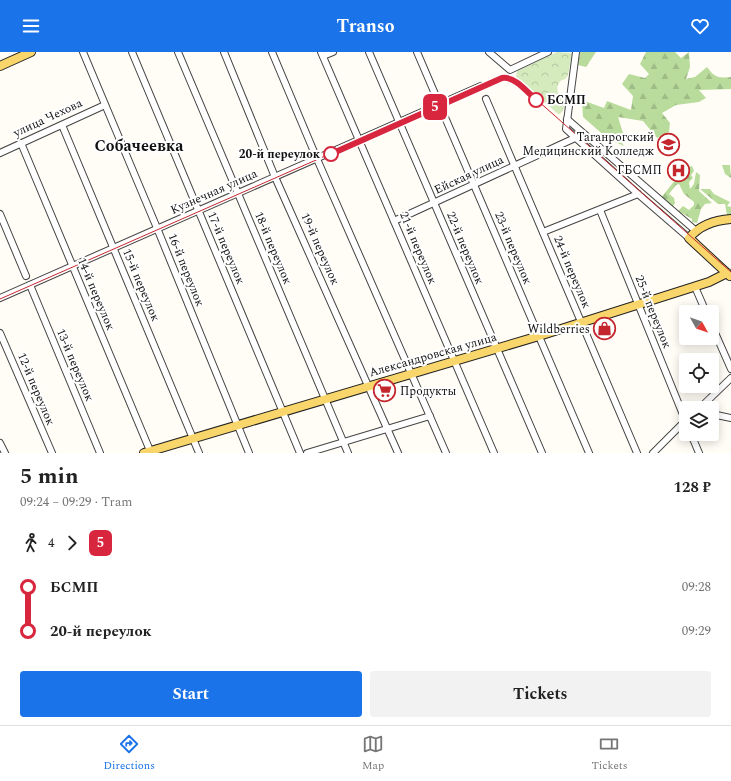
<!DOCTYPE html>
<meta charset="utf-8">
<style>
body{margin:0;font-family:Spectral,serif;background:#f2f2f2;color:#222;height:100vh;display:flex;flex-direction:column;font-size:15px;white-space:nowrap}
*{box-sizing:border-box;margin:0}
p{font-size:13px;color:#767676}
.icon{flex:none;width:22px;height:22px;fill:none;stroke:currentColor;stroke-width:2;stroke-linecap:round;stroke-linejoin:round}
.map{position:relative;height:401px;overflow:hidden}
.panel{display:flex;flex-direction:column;background:#fff;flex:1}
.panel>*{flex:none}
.badge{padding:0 8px;border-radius:6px;font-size:14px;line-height:26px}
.needle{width:26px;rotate:130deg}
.buttons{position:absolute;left:679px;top:253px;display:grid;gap:8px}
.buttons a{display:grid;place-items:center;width:40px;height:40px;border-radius:4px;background:#fff;box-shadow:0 2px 10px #0003;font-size:20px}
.map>.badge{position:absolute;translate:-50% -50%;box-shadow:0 0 0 2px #fff}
.legs{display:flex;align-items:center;gap:6px;height:44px;padding:0 20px;font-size:13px}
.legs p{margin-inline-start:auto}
.headline{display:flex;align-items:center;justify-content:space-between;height:68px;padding:0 20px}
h1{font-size:22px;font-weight:700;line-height:30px}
.cta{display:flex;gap:8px;margin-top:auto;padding:8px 20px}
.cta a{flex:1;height:46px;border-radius:4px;background:#1a73e8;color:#fff;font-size:16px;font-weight:700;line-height:46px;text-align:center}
.cta a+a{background:#f2f2f2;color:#222}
ul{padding:0 20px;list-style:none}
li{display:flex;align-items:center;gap:14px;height:44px;font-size:15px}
li i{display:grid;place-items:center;width:6px;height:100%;margin:0 5px;background:currentColor}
li i::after{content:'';width:10px;height:10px;margin:-5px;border:3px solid;border-radius:50%;background:#fff}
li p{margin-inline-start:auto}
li:first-child i{background:linear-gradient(#0000 50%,currentColor 0)}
li:last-child i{background:linear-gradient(currentColor 50%,#0000 0)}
header{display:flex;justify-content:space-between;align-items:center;height:52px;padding:0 20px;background:#1a73e8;color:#fff;font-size:18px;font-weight:700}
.tab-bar{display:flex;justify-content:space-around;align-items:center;height:56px;border-top:1px solid #e0e0e0;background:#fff;font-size:11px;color:#767676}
.tab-bar a{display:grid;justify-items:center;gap:2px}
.tab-bar .selected{color:#1a73e8}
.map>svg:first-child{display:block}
.forest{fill:url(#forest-firs)}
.park{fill:url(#park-crowns)}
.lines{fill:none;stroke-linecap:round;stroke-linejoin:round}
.minor-casing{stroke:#444;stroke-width:8}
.major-casing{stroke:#222;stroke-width:10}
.minor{stroke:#fff;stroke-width:6}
.major{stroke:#f9d66b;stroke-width:8}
.tram{stroke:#c4262e;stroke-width:1}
.line-1-casing{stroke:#fff;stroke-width:9}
.line-1{stroke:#d7263d;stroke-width:6}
.stop-1-dot{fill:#fff;stroke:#d7263d;stroke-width:2}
.labels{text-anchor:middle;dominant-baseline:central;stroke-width:4;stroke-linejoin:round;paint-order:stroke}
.stop-label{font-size:12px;font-weight:bold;fill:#111;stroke:#fff;text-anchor:start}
.street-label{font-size:12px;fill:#111;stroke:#fff}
.poi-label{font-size:12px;fill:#111;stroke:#fff;text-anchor:end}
.district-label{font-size:16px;font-weight:bold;fill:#111;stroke:#fff}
</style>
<header><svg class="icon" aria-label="menu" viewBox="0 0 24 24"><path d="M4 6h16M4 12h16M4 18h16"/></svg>Transo<svg class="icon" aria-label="heart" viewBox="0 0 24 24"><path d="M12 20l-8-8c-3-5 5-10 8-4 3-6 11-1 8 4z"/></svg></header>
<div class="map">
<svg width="731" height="401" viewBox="0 0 731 401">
<defs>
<pattern id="forest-firs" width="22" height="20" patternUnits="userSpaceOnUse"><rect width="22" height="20" fill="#b9dc9c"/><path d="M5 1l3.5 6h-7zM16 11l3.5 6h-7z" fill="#9ebc85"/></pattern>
<pattern id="park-crowns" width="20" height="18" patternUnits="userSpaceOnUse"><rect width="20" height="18" fill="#d5ebbd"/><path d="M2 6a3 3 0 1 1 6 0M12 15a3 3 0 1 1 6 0" fill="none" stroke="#b6c8a1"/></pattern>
</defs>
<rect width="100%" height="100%" fill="#fffdf5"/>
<g class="forest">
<polygon points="580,0 596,0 586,15 578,13"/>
<path d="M 646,0 L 675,0 L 681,6 L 689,0 L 690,15 L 686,27 L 695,25 L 707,15 C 715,26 718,26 731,25 L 731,37 L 699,38 L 706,46 L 699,50 L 676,53 L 662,61 L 670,71 L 669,80 L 657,86 L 643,69 L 618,65 L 623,81 L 619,86 L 624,94 L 608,87 L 583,65 L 582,48 L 604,56 L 607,49 L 631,58 L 633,44 L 622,32 L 629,22 L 645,26 L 649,22 L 640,12 Z"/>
<polygon points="722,113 730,113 731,126 725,122"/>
<polygon points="692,114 694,119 691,123 693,126 689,130 690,137 694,132 696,120 700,123 699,139 712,151 705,152 701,157 697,171 692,170 692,167 680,160 679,163 677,161 678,159 683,154 689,158 694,153 694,150 684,142 679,132 676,133 669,142 674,146 675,151 672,156 666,148 660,147 676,127 679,118"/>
<polygon points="700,137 710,137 714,142 730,150 727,154 731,155 731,163 727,163 725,152 718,152"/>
</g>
<path class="park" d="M 557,0 L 572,1 L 568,23 L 565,27 L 560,29 C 555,37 557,44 566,48 C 565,53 564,58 560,62 L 558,62 L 516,25 L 517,19 Z"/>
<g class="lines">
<defs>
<g id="minor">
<polyline points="83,0 157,176 249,401"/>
<polyline points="132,0 300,401"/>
<polyline points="178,0 348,401"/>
<polyline points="224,0 275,125 398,401"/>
<polyline points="272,0 317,107 446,401"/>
<polyline points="321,0 494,401"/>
<polyline points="369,0 542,401"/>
<polyline points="417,0 589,401"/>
<polyline points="489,0 510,18 548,0"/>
<polyline points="576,0 566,77 638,142 689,186"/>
<polyline points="323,4 333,0"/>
<polyline points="486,47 637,401"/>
<polyline points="567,67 696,179"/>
<polyline points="62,73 199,401"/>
<polyline points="21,91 151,401"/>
<polyline points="0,101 105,53"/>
<polyline points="600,158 686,370"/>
<polyline points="0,162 26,224"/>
<polyline points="394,169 575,86"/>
<polyline points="543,180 638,142"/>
<polyline points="30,233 100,401"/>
<polyline points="695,235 706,260"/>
<polyline points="0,246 481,34"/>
<polyline points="712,274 731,317"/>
<polyline points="0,281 52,401"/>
<polyline points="700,356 731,326"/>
<polyline points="712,362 731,366"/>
<polyline points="691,382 699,401"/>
<polyline points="0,391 5,401"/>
<polyline points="307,401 430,364"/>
<polyline points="653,401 686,368"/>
</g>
<g id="major">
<polyline points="0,14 31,0"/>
<path d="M 730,224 L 689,186 C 700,173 715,168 731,167"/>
<polyline points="144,401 539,284 709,230 727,221"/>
</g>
</defs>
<use href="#minor" class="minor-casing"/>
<use href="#major" class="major-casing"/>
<use href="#minor" class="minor"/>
<use href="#major" class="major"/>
<path class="tram" d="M 0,247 L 498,28 C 507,25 512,26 519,32 L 731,220"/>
</g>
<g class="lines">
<defs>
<path id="line-1" d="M 331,102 L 502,26 C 515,24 527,40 536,48"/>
</defs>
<use href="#line-1" class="line-1-casing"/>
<use href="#line-1" class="line-1"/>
</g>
<defs>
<symbol id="university-ring" viewBox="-11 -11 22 22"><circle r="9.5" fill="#fff" stroke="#c4262e" stroke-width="1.5"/><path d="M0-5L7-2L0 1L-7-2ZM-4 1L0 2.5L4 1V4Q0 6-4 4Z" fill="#c4262e"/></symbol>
<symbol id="hospital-ring" viewBox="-11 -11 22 22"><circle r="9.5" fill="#fff" stroke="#c4262e" stroke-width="1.5"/><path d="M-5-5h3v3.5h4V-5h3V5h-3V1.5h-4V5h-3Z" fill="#c4262e"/></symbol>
<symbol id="shop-ring" viewBox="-11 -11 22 22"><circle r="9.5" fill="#fff" stroke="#c4262e" stroke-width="1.5"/><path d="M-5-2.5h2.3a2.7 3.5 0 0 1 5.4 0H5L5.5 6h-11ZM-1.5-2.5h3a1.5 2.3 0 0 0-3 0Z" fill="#c4262e"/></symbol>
<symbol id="supermarket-ring" viewBox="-11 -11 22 22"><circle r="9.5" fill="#fff" stroke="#c4262e" stroke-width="1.5"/><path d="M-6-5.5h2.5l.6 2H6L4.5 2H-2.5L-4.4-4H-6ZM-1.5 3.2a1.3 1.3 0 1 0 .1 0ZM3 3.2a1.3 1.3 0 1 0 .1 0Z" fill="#c4262e"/></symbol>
</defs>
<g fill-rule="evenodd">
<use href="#university-ring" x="656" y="80" width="25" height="25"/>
<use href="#hospital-ring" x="666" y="106" width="25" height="25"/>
<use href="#shop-ring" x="592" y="264" width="25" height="25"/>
<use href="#supermarket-ring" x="372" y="326" width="25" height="25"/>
</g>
<g class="stop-1-dot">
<circle cx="536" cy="48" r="7"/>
<circle cx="331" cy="102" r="7"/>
</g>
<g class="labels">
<g class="stop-label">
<text x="547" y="48">БСМП</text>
<text x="320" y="102" text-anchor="end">20-й переулок</text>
</g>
<g class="street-label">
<text transform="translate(48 66) rotate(-25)">улица Чехова</text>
<text transform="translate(469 123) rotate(-25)">Ейская улица</text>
<text transform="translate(214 140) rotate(-24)">Кузнечная улица</text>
<text transform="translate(226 196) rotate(67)">17-й переулок</text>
<text transform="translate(273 196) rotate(67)">18-й переулок</text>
<text transform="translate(418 196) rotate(67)">21-й переулок</text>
<text transform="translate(465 196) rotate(67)">22-й переулок</text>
<text transform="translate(513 196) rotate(67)">23-й переулок</text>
<text transform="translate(320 197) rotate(66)">19-й переулок</text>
<text transform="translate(186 218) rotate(68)">16-й переулок</text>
<text transform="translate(572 220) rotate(67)">24-й переулок</text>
<text transform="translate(141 233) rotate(67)">15-й переулок</text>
<text transform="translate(96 242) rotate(67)">14-й переулок</text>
<text transform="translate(653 260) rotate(68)">25-й переулок</text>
<text transform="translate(433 303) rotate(-16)">Александровская улица</text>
<text transform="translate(75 313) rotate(67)">13-й переулок</text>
<text transform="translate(36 337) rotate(67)">12-й переулок</text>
</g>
<g class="poi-label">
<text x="654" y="85">Таганрогский<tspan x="654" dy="14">Медицинский Колледж</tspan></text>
<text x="662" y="118">ГБСМП</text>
<text x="590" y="277">Wildberries</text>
<text x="400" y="339" text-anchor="start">Продукты</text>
</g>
<g class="district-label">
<text x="139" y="94">Собачеевка</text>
</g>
</g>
</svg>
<div class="buttons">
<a><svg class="needle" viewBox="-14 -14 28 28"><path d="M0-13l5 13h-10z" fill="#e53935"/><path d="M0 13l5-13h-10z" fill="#767676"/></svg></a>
<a><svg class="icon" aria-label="locate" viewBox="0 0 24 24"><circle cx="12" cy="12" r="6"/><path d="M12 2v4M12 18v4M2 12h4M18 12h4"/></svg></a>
<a><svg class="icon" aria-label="layers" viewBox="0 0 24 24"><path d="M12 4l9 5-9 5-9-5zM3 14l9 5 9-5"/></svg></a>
</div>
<b class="badge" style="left:435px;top:55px;background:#d7263d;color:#fff">5</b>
</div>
<section class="panel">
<div class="headline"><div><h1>5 min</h1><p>09:24 – 09:29 · Tram</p></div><b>128 ₽</b></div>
<div class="legs"><svg class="icon" aria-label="walk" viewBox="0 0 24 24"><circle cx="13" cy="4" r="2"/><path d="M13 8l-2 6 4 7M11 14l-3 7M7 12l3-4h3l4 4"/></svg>4<svg class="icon" aria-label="forward" viewBox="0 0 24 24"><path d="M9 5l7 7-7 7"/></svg><b class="badge" style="background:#d7263d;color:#fff">5</b></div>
<ul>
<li><i style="color:#d7263d"></i><b>БСМП</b><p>09:28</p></li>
<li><i style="color:#d7263d"></i><b>20-й переулок</b><p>09:29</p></li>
</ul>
<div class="cta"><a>Start</a><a>Tickets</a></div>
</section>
<nav class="tab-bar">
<a class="selected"><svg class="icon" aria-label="directions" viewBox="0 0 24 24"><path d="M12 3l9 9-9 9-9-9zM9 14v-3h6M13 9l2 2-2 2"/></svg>Directions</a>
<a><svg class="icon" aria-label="map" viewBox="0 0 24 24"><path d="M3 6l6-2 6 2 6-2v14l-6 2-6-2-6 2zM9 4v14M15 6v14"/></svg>Map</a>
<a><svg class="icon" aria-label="tickets" viewBox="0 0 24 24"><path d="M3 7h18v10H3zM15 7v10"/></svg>Tickets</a>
</nav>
